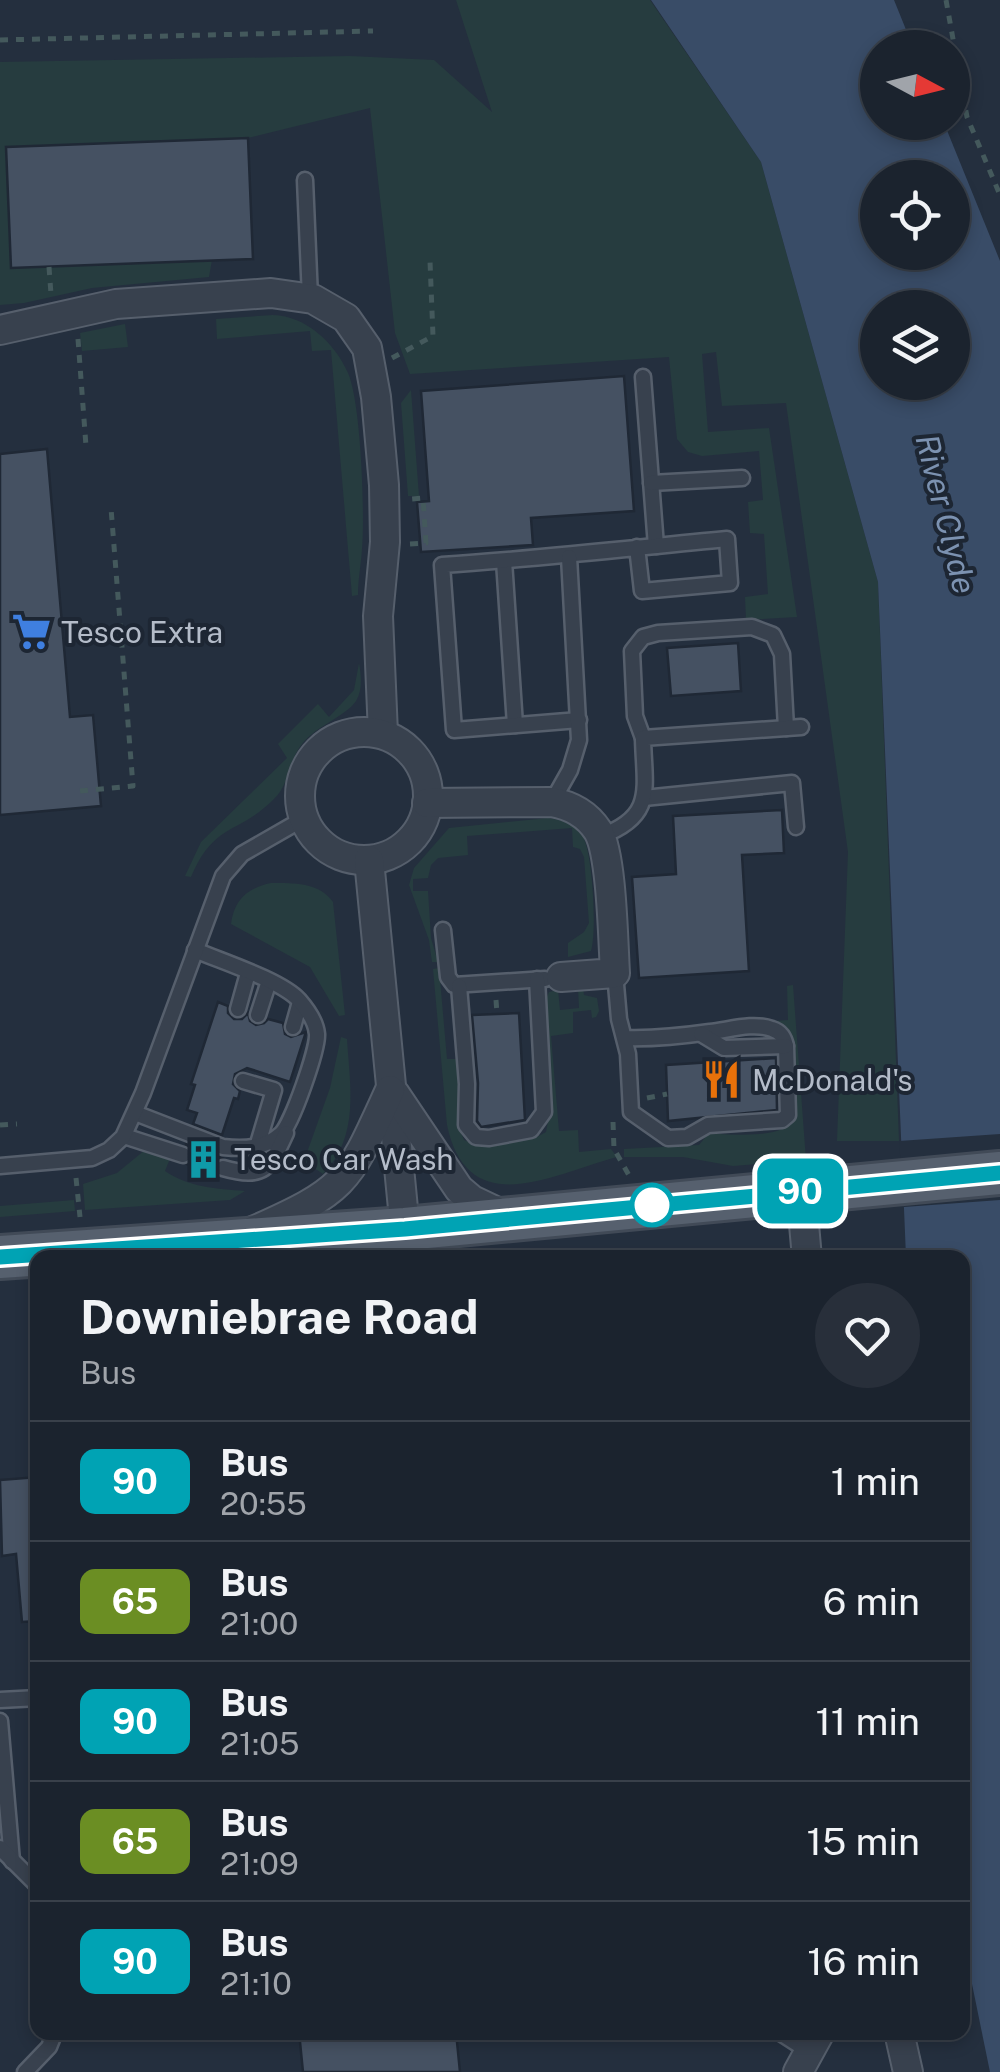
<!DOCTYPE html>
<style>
body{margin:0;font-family:"Public Sans",sans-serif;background:#282f3a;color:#f1f3f6;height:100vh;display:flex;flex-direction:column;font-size:38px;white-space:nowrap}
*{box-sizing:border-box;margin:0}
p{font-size:32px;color:#a0a4aa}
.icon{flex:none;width:55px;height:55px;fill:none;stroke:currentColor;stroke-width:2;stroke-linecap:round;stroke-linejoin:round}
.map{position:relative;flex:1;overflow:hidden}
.details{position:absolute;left:30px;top:1250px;width:940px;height:790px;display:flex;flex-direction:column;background:#1b232e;border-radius:20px;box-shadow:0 5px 15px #0003,0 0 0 2px #39404a}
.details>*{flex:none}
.badge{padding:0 20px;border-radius:15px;font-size:35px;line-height:65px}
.needle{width:65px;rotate:97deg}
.buttons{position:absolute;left:860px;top:30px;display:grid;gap:20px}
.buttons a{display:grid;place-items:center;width:110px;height:110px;border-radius:50%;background:#1b232e;box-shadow:0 5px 15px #0003,0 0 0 2px #39404a;font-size:50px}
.map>.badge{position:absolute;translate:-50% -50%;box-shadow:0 0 0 5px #fff}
.round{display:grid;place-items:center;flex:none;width:105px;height:105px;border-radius:52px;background:#282f3a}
.headline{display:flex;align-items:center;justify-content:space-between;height:170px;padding:0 50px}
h1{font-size:48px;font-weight:700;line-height:75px}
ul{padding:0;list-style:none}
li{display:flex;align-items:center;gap:30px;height:120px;padding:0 50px;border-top:2px solid #39404a}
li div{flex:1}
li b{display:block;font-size:38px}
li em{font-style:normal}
li .badge{min-width:110px;font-weight:700;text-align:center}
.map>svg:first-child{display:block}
.green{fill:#263c3f}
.water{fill:#394c67;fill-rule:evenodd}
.pier{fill:#242f3e}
.building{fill:#455162;stroke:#1f2835;stroke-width:2.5}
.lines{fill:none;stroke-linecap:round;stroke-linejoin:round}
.service-casing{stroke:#565f6c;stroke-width:19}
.minor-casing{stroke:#565f6c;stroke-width:32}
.primary-casing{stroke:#414a57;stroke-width:48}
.path{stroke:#44595c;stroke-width:5;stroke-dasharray:8 8;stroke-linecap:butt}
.service{stroke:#38414e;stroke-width:14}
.minor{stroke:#38414e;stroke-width:28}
.primary{stroke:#56606e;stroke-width:42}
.line-casing{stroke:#fff;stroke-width:22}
.line{stroke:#00a3b4;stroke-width:15}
.stop-dot{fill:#fff;stroke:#00a3b4;stroke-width:5}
.labels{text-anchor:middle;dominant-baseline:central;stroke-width:8;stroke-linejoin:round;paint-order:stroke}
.poi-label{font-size:30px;fill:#b4bcc9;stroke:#1d2633;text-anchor:start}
.water-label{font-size:32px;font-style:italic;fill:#7c92b1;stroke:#1d2633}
</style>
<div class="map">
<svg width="1000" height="2072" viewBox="0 0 1000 2072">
<rect width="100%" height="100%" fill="#242f3e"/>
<g class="green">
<polygon points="456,0 650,0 761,162 878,582 899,1141 837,1141 848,852 786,403 722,406 716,352 702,354 708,432 769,428 797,617 746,620 745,597 768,594 764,534 750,533 748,502 763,500 759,451 702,456 688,452 677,439 669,357 410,374 395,333 370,108 248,138 6,147 11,268 212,260 209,277 92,288 24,303 0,305 0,62 350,56 434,60 492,112"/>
<path d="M 273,315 C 306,316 335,343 348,373 C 361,402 365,515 362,549 C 361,565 358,579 358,595 L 352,596 L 331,350 L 312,351 L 310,331 L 217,339 L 216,319 Z"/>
<polygon points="125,324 128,347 82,351 80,333"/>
<polygon points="411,390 419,496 408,496 401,403"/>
<path d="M 359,663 C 361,675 363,689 356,701 C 346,716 316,726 302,744 C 288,761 290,784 274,799 C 238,835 214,822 191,877 L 185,876 L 201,842 L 287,758 L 278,744 L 318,704 L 329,717 L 354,690 Z"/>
<path d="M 548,818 C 561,820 574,823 582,835 C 593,851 597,932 591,951 L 568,957 L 568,943 L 584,932 L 589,923 L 584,857 L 580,849 L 573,847 L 572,828 L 467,836 L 468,855 L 438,858 L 431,865 L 428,878 L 413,879 L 413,891 L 428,891 L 431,938 L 438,962 L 432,962 L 429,940 L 409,885 L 414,868 L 449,828 Z"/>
<path d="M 271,883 C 293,883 319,882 333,902 L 345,1015 L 339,1016 L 310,967 L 231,924 C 234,900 247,888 271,883 Z"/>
<path d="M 439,968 L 447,1059 L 461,1059 L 458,1125 L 464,1140 L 480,1146 L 535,1138 L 546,1132 L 550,1111 L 545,1001 L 549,992 L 558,990 L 560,1010 L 579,1008 L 578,988 L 583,987 L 584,995 L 597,998 L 599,1011 L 596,1017 L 592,1018 L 591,1010 L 573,1012 L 573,1033 L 551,1036 L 559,1131 L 578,1130 L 579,1152 L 611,1149 L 617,1157 C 555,1173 468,1224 447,1125 L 433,969 Z"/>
<path d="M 793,985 L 806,1160 L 733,1166 L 683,1157 L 624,1157 L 624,1149 L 699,1145 L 708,1134 C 734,1133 785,1142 796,1115 L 792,1044 L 788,1034 L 774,1021 L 788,1020 L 787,986 Z"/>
<path d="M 341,1037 L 347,1039 C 350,1087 360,1136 323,1174 L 304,1161 L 330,1088 Z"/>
<path d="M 145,1150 L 171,1156 L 165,1171 C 187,1187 218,1189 245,1191 L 230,1200 L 85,1210 L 83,1184 L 117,1173 Z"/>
<polygon points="74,1200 75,1211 0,1217 0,1206"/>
</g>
<path class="water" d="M 651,0 L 894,0 L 913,47 L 878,48 L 878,122 L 944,123 L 1000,261 L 1000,2072 L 990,2072 L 972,1984 L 962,1965 L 962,1258 L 906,1257 L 878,582 L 761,162 ZM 878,178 L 952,178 L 952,252 L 878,252 ZM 878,308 L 952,308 L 952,382 L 878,382 Z"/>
<polygon class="pier" points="1000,1134 1000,1200 904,1207 899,1141"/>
<g class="building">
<polygon points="248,138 253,259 11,268 6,147"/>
<polygon points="624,376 634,511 531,518 533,545 421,552 417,502 429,501 421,391"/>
<polygon points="47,449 70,717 93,715 101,806 0,815 0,454"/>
<polygon points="738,643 741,691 671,696 667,648"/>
<polygon points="782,810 784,853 742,855 749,971 639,978 632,877 676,874 673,816"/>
<polygon points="218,1002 228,1006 228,1013 234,1019 242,1019 248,1013 250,1021 256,1025 264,1023 268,1019 283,1023 285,1034 291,1037 306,1032 290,1082 247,1068 235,1074 233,1084 240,1091 238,1099 234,1098 222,1135 193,1124 197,1113 187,1110 195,1085 191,1084"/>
<polygon points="519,1013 525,1120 481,1127 477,1121 478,1083 472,1015"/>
<polygon points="776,1058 777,1110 668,1121 666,1065"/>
<polygon points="186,1145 186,1144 222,1158 213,1165 214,1174 187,1164 193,1154"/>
<polygon points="38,1477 38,1621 22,1622 16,1554 2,1556 0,1480"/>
<polygon points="299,2032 456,2032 460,2072 303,2072"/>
</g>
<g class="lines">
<defs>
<g id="service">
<polyline points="305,180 310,298"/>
<polyline points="643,377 656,546"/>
<polyline points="651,483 742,478"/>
<polyline points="504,561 515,725"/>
<path d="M 579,720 L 454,730 L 442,565 C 537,559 632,548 727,539 L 730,583 L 642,591 L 637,547"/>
<polyline points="643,738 635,716 632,651 643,637 658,633 752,627 773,635 782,654 786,728"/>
<polyline points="644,798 792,783 796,827"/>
<polyline points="552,802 570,770 579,740 569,557"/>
<path d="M 601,836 C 656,816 644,788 643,738 L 801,727"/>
<polyline points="443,930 448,977 454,985 545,979"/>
<path d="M 615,973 L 619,1019 L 628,1054 L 631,1112 L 668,1138 L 687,1137 L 708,1125 L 782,1120 L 788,1115 L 786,1046 C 784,1037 781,1032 772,1029 C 753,1022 729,1030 710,1032 C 682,1036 653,1039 624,1038"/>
<polyline points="459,986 467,1084 466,1125 476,1137 489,1138 531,1130 544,1112 537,979"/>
<polyline points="238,1009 248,973"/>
<polyline points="258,1015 269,981"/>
<polyline points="293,1027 300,1002"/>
<polyline points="701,1034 724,1048 786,1046"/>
<polyline points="243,1081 274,1090 257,1147"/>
<path d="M 135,1113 L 223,1147 C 244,1149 264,1149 281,1134 C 292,1124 318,1049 317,1034 C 316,1022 306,1008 299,1000 C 280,980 223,962 195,950"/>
<polyline points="124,1136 183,1155"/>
<polyline points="0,1166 92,1158 109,1150 123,1137 143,1093 223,876 242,854 303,819"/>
<path d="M 223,1168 C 265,1180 270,1168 286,1133"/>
<polyline points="0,1700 38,1698"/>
<polyline points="0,1721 12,1861"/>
<polyline points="0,1848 38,1886"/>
<polyline points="779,2032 810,2052"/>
<polyline points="25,2072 49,2047 55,2032"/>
</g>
<g id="minor">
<polyline points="0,330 116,304 271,293 313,299 346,318 367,348 376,397 384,485 385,542 378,616 383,734"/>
<circle cx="364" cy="796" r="64"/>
<path d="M 427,803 L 551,802 C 570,805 587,814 598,831 C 612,855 613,941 615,973 L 561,977"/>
<polyline points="369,860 405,1229"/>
<polyline points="395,1094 459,1189 472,1200 508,1217"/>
<polyline points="801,1191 807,1258"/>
<path d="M 253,1231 C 348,1189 348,1182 390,1090"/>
<polyline points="899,2032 908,2072"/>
<polyline points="798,2072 820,2032"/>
</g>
<polyline id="primary" points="0,1257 405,1229 1000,1173"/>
</defs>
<use href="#service" class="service-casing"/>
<use href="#minor" class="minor-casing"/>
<use href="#primary" class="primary-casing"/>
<g class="path">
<polyline points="946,0 967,117 1000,195"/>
<polyline points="0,40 373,31"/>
<polyline points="49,267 51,294"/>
<polyline points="78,339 86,446"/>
<polyline points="392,358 433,336 430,261"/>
<polyline points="410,544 426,543 423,498 411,499"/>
<polyline points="80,791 133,786 111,508"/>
<polyline points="496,1000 497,1014"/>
<polyline points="647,1098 667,1094"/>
<polyline points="613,1122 614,1149 630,1177"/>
<polyline points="0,1125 17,1124"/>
<polyline points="76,1178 80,1217"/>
</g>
<use href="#service" class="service"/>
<use href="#minor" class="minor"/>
<use href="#primary" class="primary"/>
</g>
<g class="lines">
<defs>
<polyline id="line" points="0,1257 405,1229 1000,1173"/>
</defs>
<use href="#line" class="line-casing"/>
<use href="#line" class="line"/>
</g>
<defs>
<symbol id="supermarket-bare" viewBox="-9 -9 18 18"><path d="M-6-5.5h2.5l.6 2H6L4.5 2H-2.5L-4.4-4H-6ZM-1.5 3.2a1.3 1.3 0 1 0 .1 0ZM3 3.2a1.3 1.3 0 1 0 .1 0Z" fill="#3f7fe0" stroke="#1d2633" stroke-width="2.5" paint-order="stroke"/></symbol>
<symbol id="restaurant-bare" viewBox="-9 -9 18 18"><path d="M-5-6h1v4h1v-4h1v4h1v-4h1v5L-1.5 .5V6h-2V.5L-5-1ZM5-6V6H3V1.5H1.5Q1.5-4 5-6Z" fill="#e8710a" stroke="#1d2633" stroke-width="2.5" paint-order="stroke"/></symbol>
<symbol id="building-bare" viewBox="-9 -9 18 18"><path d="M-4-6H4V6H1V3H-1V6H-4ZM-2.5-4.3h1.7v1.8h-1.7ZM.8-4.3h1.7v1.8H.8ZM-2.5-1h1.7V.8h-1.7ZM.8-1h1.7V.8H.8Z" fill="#0f9aa8" stroke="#1d2633" stroke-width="2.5" paint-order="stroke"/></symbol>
</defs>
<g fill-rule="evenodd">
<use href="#supermarket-bare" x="4" y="604" width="55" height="55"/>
<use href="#restaurant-bare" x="694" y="1052" width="55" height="55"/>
<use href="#building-bare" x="176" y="1132" width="55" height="55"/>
</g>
<circle class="stop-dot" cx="652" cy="1205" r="20"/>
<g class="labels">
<g class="poi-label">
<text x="61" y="632">Tesco Extra</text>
<text x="752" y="1080">McDonald's</text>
<text x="234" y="1159">Tesco Car Wash</text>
</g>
<g class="water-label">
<text transform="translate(946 514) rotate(76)">River Clyde</text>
</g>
</g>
</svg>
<div class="buttons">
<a><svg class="needle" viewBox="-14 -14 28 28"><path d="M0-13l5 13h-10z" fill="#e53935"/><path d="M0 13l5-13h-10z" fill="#a0a4aa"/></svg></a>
<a><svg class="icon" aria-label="locate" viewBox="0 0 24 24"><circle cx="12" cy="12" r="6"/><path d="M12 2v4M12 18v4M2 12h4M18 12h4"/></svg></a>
<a><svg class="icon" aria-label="layers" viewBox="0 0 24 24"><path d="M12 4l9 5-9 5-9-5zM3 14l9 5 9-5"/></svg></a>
</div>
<b class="badge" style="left:800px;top:1191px;background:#00a3b4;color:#fff">90</b>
<section class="details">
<div class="headline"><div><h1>Downiebrae Road</h1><p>Bus</p></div><a class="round"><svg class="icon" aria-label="heart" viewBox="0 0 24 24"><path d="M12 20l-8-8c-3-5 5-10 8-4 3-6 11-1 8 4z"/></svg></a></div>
<ul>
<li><span class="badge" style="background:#00a3b4;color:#fff">90</span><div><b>Bus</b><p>20:55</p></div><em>1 min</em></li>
<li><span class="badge" style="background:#6b8e23;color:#fff">65</span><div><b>Bus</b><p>21:00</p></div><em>6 min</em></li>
<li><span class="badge" style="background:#00a3b4;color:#fff">90</span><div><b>Bus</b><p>21:05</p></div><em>11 min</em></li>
<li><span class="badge" style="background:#6b8e23;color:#fff">65</span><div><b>Bus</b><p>21:09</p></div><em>15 min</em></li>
<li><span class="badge" style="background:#00a3b4;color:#fff">90</span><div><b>Bus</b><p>21:10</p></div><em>16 min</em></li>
</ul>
</section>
</div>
